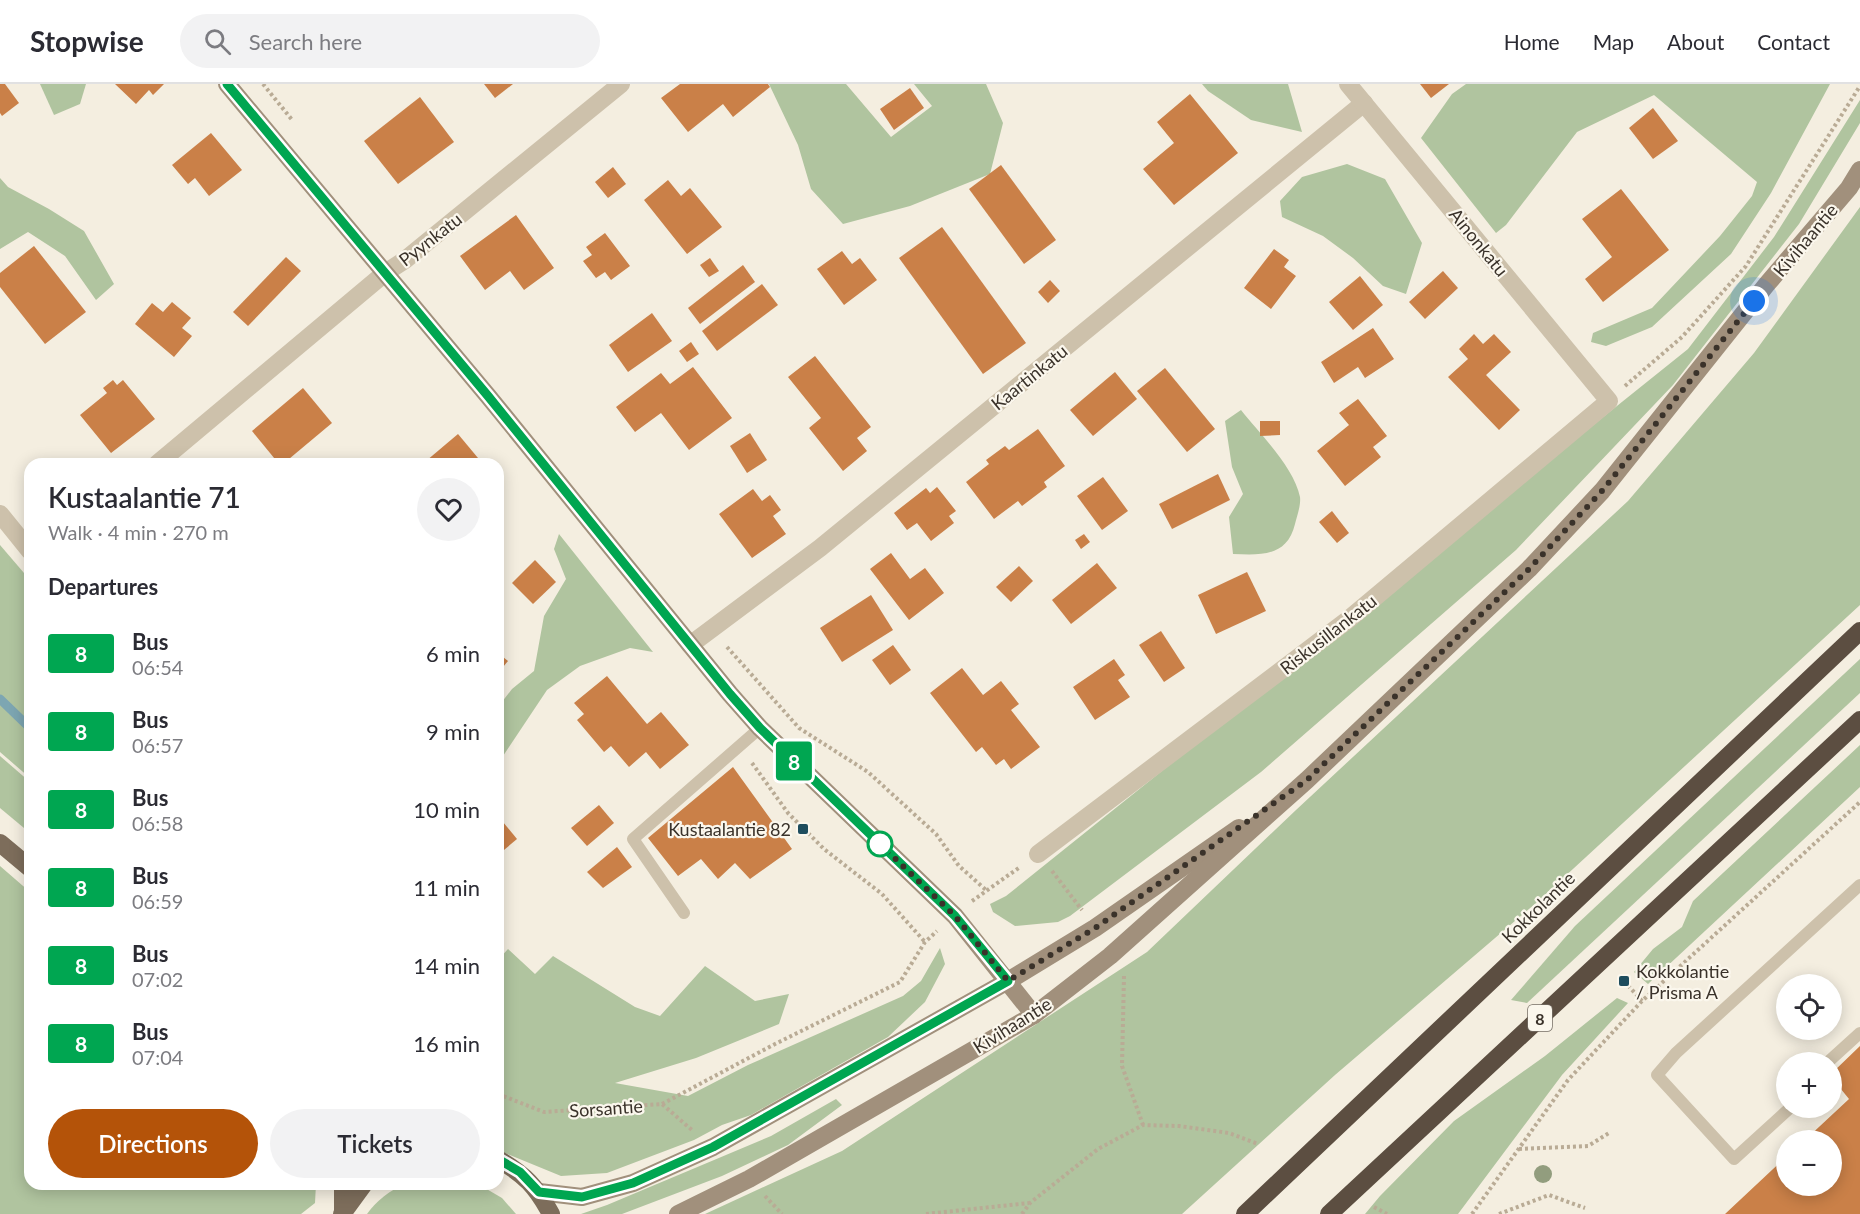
<!DOCTYPE html>
<meta charset="utf-8">
<style>
body{margin:0;font-family:Lato,sans-serif;background:#f2f2f3;color:#2b2b33;height:100vh;display:flex;flex-direction:column;font-size:22px;white-space:nowrap}
*{box-sizing:border-box;margin:0}
p{font-size:20px;color:#7c7c81}
.icon{flex:none;width:33px;height:33px;fill:none;stroke:currentColor;stroke-width:2;stroke-linecap:round;stroke-linejoin:round}
.map{position:relative;flex:1;overflow:hidden}
.sheet{position:absolute;left:24px;top:374px;width:480px;height:732px;display:flex;flex-direction:column;background:#fff;border-radius:18px;box-shadow:0 3px 15px #0003}
.sheet>*{flex:none}
.badge{padding:0 12px;border-radius:4px;font-size:21px;line-height:39px}
.tools{position:absolute;left:1776px;top:890px;display:grid;gap:12px}
.tools a{display:grid;place-items:center;width:66px;height:66px;border-radius:50%;background:#fff;box-shadow:0 3px 15px #0003;font-size:30px}
.you{position:absolute;width:30px;height:30px;margin:-15px;border:4px solid #fff;border-radius:50%;background:#1a73e8;box-shadow:0 0 0 9px #1a73e833}
.map>.badge{position:absolute;translate:-50% -50%;box-shadow:0 0 0 3px #fff}
h2{padding:0 24px;font-size:22px;line-height:54px}
.round{display:grid;place-items:center;flex:none;width:63px;height:63px;border-radius:32px;background:#f2f2f3}
.head{display:flex;align-items:center;justify-content:space-between;height:102px;padding:0 24px}
h1{font-size:28px;font-weight:600;line-height:45px}
.primary-button{display:flex;gap:12px;margin-top:auto;padding:12px 24px}
.primary-button a{flex:1;height:69px;border-radius:36px;background:#b45309;color:#fff;font-size:24px;font-weight:600;line-height:69px;text-align:center}
.primary-button a+a{background:#f2f2f3;color:#2b2b33}
ul{padding:0;list-style:none}
li{display:flex;align-items:center;gap:18px;height:78px;padding:0 24px}
li div{flex:1}
li b{display:block;font-size:22px}
li em{font-style:normal}
li .badge{min-width:66px;font-weight:700;text-align:center}
header{display:flex;align-items:center;gap:36px;box-sizing:border-box;height:84px;padding:0 30px;background:#fff;border-bottom:2px solid #e1e1e2}
header strong{font-size:28px}
nav{display:flex;gap:33px;margin-inline-start:auto;font-size:21px}
.search{width:420px;height:54px;background:#f2f2f3;display:flex;align-items:center;gap:15px;box-sizing:border-box;padding:0 21px;border-radius:33px;color:#7c7c81;font-size:22px}
.map>svg:first-child{display:block}
.green{fill:#b0c49f}
.lines{fill:none;stroke-linecap:round;stroke-linejoin:round}
.stream{stroke:#7da6b2;stroke-width:9}
.building{fill:#ca8048}
.path{stroke:#b9ab95;stroke-width:4;stroke-dasharray:3 3;stroke-linecap:butt}
.lane{stroke:#cdc1ab;stroke-width:12}
.street{stroke:#cdc1ab;stroke-width:18}
.secondary{stroke:#a1907c;stroke-width:18}
.primary{stroke:#7d6d5b;stroke-width:18}
.highway{stroke:#5c4e41;stroke-width:18}
.tree{fill:#929d7e}
.line-casing{stroke:#fff;stroke-width:14}
.line{stroke:#00a651;stroke-width:9}
.walk{stroke:#3a322a;stroke-width:6;stroke-dasharray:0 10.8}
.poi-dot{fill:#1e4d5e;stroke:#fbf7ed;stroke-width:2}
.stop-dot{fill:#fff;stroke:#00a651;stroke-width:3}
.labels{text-anchor:middle;dominant-baseline:central;stroke-width:4.5;stroke-linejoin:round;paint-order:stroke}
.shield{fill:#fbf7ed;stroke:#746d64;stroke-width:1.5}
.shield-label{font-size:16px;font-weight:bold;fill:#3a322a}
.street-label{font-size:18px;fill:#3a322a;stroke:#fbf7ed}
.poi-label{font-size:18px;fill:#3a322a;stroke:#fbf7ed;text-anchor:end}
</style>
<header>
<strong>Stopwise</strong>
<div class="search"><svg class="icon" aria-label="search" viewBox="0 0 24 24"><circle cx="10" cy="10" r="6"/><path d="M15 15l6 6"/></svg>Search here</div>
<nav><a>Home</a><a>Map</a><a>About</a><a>Contact</a></nav>
</header>
<div class="map">
<svg width="1860" height="1130" viewBox="0 0 1860 1130">
<rect width="100%" height="100%" fill="#f4eee0"/>
<g class="green">
<polygon points="40,0 86,0 80,20 54,31"/>
<polygon points="769,0 846,0 891,53 932,22 914,0 986,0 1003,39 990,90 910,122 843,140 811,105 798,61"/>
<polygon points="1202,0 1288,0 1302,48 1251,36 1208,7"/>
<polygon points="1466,0 1830,0 1771,109 1731,170 1652,243 1606,262 1591,258 1593,249 1652,224 1720,152 1752,112 1757,98 1654,11 1577,48 1506,141 1496,149 1421,54 1452,10"/>
<polygon points="1860,16 1860,39 1799,140 1673,301 1516,466 1261,688 1070,832 1058,838 1015,842 993,828 990,820 1006,812 1688,265 1774,153"/>
<polygon points="1347,80 1385,95 1422,159 1406,210 1383,202 1353,174 1323,152 1282,133 1280,117 1302,93"/>
<polygon points="0,94 8,103 49,125 84,147 114,200 96,216 65,172 28,148 0,165"/>
<polygon points="1860,123 1860,521 1536,819 1335,991 1182,1130 705,1130 842,1067 1147,868 1296,726 1628,417 1754,269"/>
<path d="M 1241,326 C 1260,350 1294,383 1300,413 C 1301,421 1297,432 1295,440 C 1287,473 1261,471 1233,470 L 1229,433 L 1243,410 L 1232,383 L 1225,337 Z"/>
<polygon points="559,450 653,568 630,564 580,582 547,606 499,678 498,623 512,605 534,587 544,532 566,495 554,465"/>
<polygon points="0,461 30,496 30,694 0,668"/>
<polygon points="1860,575 1860,609 1527,919 1511,916 1575,842"/>
<polygon points="1860,661 1860,703 1648,900 1634,888 1653,865 1682,843 1693,817"/>
<polygon points="0,672 30,698 30,749 0,724"/>
<polygon points="0,782 30,808 30,1100 316,1100 315,1119 301,1130 0,1130"/>
<polygon points="940,864 945,880 925,918 888,953 751,1031 722,1041 694,1056 607,1089 561,1092 498,1066 498,876 508,865 535,890 553,872 635,923 660,932 705,882 755,917 789,910 779,940 696,974 615,999 688,1012 748,981 903,912 921,897"/>
<polygon points="1617,914 1628,919 1562,991 1458,1130 1365,1130 1380,1112 1454,1037 1545,972"/>
<polygon points="836,1015 842,1021 788,1061 722,1092 622,1130 581,1130 607,1121 771,1052"/>
<path d="M 405,1100 L 478,1100 L 502,1114 L 516,1130 L 367,1130 C 376,1117 390,1106 405,1100 Z"/>
</g>
<g class="lines">
<polyline class="stream" points="0,615 30,644"/>
</g>
<g class="building">
<polygon points="0,0 5,0 19,19 2,32 0,29"/>
<polygon points="115,0 164,0 153,11 149,6 136,20"/>
<polygon points="484,0 513,0 495,14"/>
<polygon points="680,0 768,0 770,3 733,33 723,20 688,48 661,14"/>
<polygon points="1420,0 1449,0 1431,14"/>
<polygon points="910,4 924,24 894,46 880,25"/>
<polygon points="1190,10 1238,69 1174,121 1143,85 1174,59 1157,38"/>
<polygon points="420,13 454,58 398,100 364,57"/>
<polygon points="1653,24 1678,57 1653,75 1629,44"/>
<polygon points="211,49 242,86 209,112 195,94 188,100 172,81"/>
<polygon points="1001,81 1056,156 1024,180 969,105"/>
<polygon points="613,83 626,100 608,114 595,98"/>
<polygon points="668,96 681,112 690,104 722,143 687,170 644,116"/>
<polygon points="1621,105 1669,166 1603,218 1585,195 1612,173 1582,135"/>
<polygon points="516,131 554,184 524,206 510,187 485,206 460,172"/>
<polygon points="942,143 1026,259 983,290 899,174"/>
<polygon points="605,149 630,182 611,196 605,188 596,194 583,177 592,171 586,163"/>
<polygon points="34,162 86,228 45,260 0,203 0,189"/>
<polygon points="1274,165 1289,176 1284,183 1296,192 1271,225 1244,204"/>
<polygon points="842,167 852,180 860,174 877,196 844,221 817,185"/>
<polygon points="286,173 301,187 248,242 233,228"/>
<polygon points="710,174 719,187 709,193 700,181"/>
<polygon points="743,181 755,198 700,240 688,224"/>
<polygon points="1443,187 1458,204 1425,235 1409,218"/>
<polygon points="1360,192 1383,221 1353,246 1329,218"/>
<polygon points="1050,196 1060,207 1048,219 1038,208"/>
<polygon points="762,200 778,221 717,267 702,247"/>
<polygon points="172,218 191,234 182,244 192,252 174,273 135,240 152,219 163,228"/>
<polygon points="652,229 672,257 628,288 609,261"/>
<polygon points="1373,244 1394,275 1365,294 1358,283 1334,299 1321,278"/>
<polygon points="1474,250 1483,260 1494,250 1511,268 1486,291 1520,326 1499,346 1448,293 1468,275 1459,265"/>
<polygon points="691,258 699,270 687,278 679,267"/>
<polygon points="815,272 871,343 857,354 867,367 843,387 809,344 821,334 788,293"/>
<polygon points="693,283 732,334 689,366 661,329 635,348 616,323 661,289 670,300"/>
<polygon points="1165,284 1215,345 1187,368 1137,307"/>
<polygon points="1115,288 1137,315 1093,352 1070,326"/>
<polygon points="113,296 117,301 123,296 155,335 111,369 80,331 107,309 103,304"/>
<polygon points="303,304 332,339 283,380 279,380 252,347"/>
<polygon points="1358,315 1387,352 1373,363 1381,373 1345,402 1317,367 1349,341 1339,329"/>
<polygon points="1260,337 1280,337 1280,351 1260,352"/>
<polygon points="1038,345 1065,382 1044,398 1047,403 1022,422 1018,417 994,435 966,398 989,380 986,376 1005,362 1009,366"/>
<polygon points="750,349 767,376 747,389 730,362"/>
<polygon points="458,350 483,380 428,380 426,377"/>
<polygon points="1218,390 1230,416 1172,445 1159,420"/>
<polygon points="1103,393 1128,427 1102,446 1077,412"/>
<polygon points="937,403 956,427 949,432 954,439 931,457 917,439 907,446 894,429 926,404 930,409"/>
<polygon points="753,405 762,417 770,411 781,426 773,432 786,450 752,474 719,430"/>
<polygon points="1332,427 1349,449 1337,459 1319,438"/>
<polygon points="1084,450 1090,458 1081,465 1075,456"/>
<polygon points="891,469 910,495 925,484 944,509 909,536 870,485"/>
<polygon points="535,476 556,498 533,520 512,499"/>
<polygon points="1097,479 1117,504 1071,540 1052,516"/>
<polygon points="1019,482 1033,497 1011,518 996,503"/>
<polygon points="1247,488 1266,527 1216,550 1198,511"/>
<polygon points="871,511 893,546 842,578 820,544"/>
<polygon points="1161,547 1185,584 1164,598 1139,561"/>
<polygon points="893,561 911,586 890,601 872,576"/>
<polygon points="498,569 508,577 498,589"/>
<polygon points="1114,575 1125,591 1118,596 1130,613 1095,636 1073,603"/>
<polygon points="962,584 983,611 1001,597 1019,620 1011,626 1040,663 1011,685 1004,675 996,681 982,663 976,668 930,609"/>
<polygon points="607,592 647,640 661,628 689,661 660,685 646,668 629,683 611,662 604,668 577,636 584,630 574,619"/>
<polygon points="733,683 792,765 750,795 735,779 718,795 701,775 678,792 648,754"/>
<polygon points="599,721 614,739 587,762 571,744"/>
<polygon points="498,732 517,755 498,771"/>
<polygon points="617,763 632,783 603,804 587,788"/>
<polygon points="1860,962 1860,1130 1725,1130 1786,1073 1786,1101 1832,1101 1832,1056 1805,1056 1849,1015 1832,994 1832,989"/>
</g>
<g class="lines">
<g class="path">
<polyline points="263,0 293,37"/>
<polyline points="1625,302 1682,253 1746,182 1860,2"/>
<polyline points="727,563 799,644 868,688 936,750 959,782 986,806"/>
<polyline points="752,679 788,729 824,765 882,810 925,858"/>
<polyline points="1052,787 1082,826"/>
<polyline points="972,817 1020,783"/>
<polyline points="1124,892 1122,982 1143,1041"/>
<polyline points="1624,897 1642,917"/>
<polyline points="498,1010 544,1028 662,1020 693,1047"/>
<polyline points="662,1020 775,960 900,898 925,858 937,847"/>
<polyline points="1519,1065 1588,1062 1609,1049"/>
<polyline points="765,1112 782,1130"/>
<polyline points="1374,1123 1387,1130"/>
<polyline points="926,1130 1029,1119"/>
<polyline points="1022,1130 1030,1119 1098,1065 1143,1041 1179,1042 1229,1049 1258,1060"/>
<polyline points="1472,1130 1568,996 1642,917 1860,718"/>
<polyline points="1499,1130 1549,1111 1585,1124"/>
</g>
<g class="lane">
<polyline points="684,829 633,755 760,644"/>
<polyline points="1828,978 1860,949"/>
<polyline points="1791,1023 1734,1075 1657,991 1676,969 1860,801"/>
</g>
<g class="street">
<polyline points="157,380 385,189 405,176 621,0"/>
<polyline points="0,430 30,467"/>
<polyline points="690,561 820,464 1364,19"/>
<polyline points="1038,770 1349,535 1609,317 1348,0"/>
</g>
<g class="secondary">
<polyline points="227,0 488,312 730,610 760,644 955,832 1034,931"/>
<polyline points="539,1108 582,1113 633,1099 713,1063 1008,897 1095,844 1239,744"/>
<polyline points="678,1130 749,1095 1034,931 1110,872 1307,696 1529,485 1602,407 1767,200 1849,104 1860,86"/>
</g>
<g class="primary">
<polyline points="0,759 30,784"/>
<path d="M 498,1075 C 525,1091 536,1102 551,1130"/>
<polyline points="343,1100 343,1126"/>
<polyline points="342,1130 364,1100"/>
</g>
<g class="highway">
<polyline points="1245,1130 1860,547"/>
<polyline points="1329,1130 1860,636"/>
</g>
</g>
<circle class="tree" cx="1543" cy="1090" r="9"/>
<g class="lines">
<defs>
<polyline id="line" points="227,0 488,312 730,610 760,644 955,832 1008,897 713,1063 633,1099 582,1113 539,1108 520,1088 498,1075"/>
</defs>
<use href="#line" class="line-casing"/>
<use href="#line" class="line"/>
<polyline class="walk" points="880,760 955,832 1008,897 1095,844 1307,696 1529,485 1602,407 1754,217"/>
</g>
<g class="poi-dot">
<rect x="797" y="739" width="12" height="12" rx="3"/>
<rect x="1618" y="891" width="12" height="12" rx="3"/>
</g>
<circle class="stop-dot" cx="880" cy="760" r="12"/>
<g class="labels">
<rect class="shield" x="1528" y="921" width="24" height="26" rx="4.5"/>
<g class="shield-label">
<text x="1540" y="934">8</text>
</g>
<g class="street-label">
<text transform="translate(430 155) rotate(-38)">Pyynkatu</text>
<text transform="translate(1805 156) rotate(-50)">Kivihaantie</text>
<text transform="translate(1479 158) rotate(51)">Ainonkatu</text>
<text transform="translate(1029 293) rotate(-39)">Kaartinkatu</text>
<text transform="translate(1328 550) rotate(-38)">Riskusillankatu</text>
<text transform="translate(1538 823) rotate(-44)">Kokkolantie</text>
<text transform="translate(1012 941) rotate(-32)">Kivihaantie</text>
<text transform="translate(606 1024) rotate(-4)">Sorsantie</text>
</g>
<g class="poi-label">
<text x="791" y="745">Kustaalantie 82</text>
<text x="1636" y="887" text-anchor="start">Kokkolantie<tspan x="1636" dy="21">/ Prisma A</tspan></text>
</g>
</g>
</svg>
<div class="tools">
<a><svg class="icon" aria-label="locate" viewBox="0 0 24 24"><circle cx="12" cy="12" r="6"/><path d="M12 2v4M12 18v4M2 12h4M18 12h4"/></svg></a>
<a>+</a>
<a>−</a>
</div>
<div class="you" style="left:1754px;top:217px"></div>
<b class="badge" style="left:794px;top:677px;background:#00a651;color:#fff">8</b>
<section class="sheet">
<div class="head"><div><h1>Kustaalantie 71</h1><p>Walk · 4 min · 270 m</p></div><a class="round"><svg class="icon" aria-label="heart" viewBox="0 0 24 24"><path d="M12 20l-8-8c-3-5 5-10 8-4 3-6 11-1 8 4z"/></svg></a></div>
<h2>Departures</h2>
<ul>
<li><span class="badge" style="background:#00a651;color:#fff">8</span><div><b>Bus</b><p>06:54</p></div><em>6 min</em></li>
<li><span class="badge" style="background:#00a651;color:#fff">8</span><div><b>Bus</b><p>06:57</p></div><em>9 min</em></li>
<li><span class="badge" style="background:#00a651;color:#fff">8</span><div><b>Bus</b><p>06:58</p></div><em>10 min</em></li>
<li><span class="badge" style="background:#00a651;color:#fff">8</span><div><b>Bus</b><p>06:59</p></div><em>11 min</em></li>
<li><span class="badge" style="background:#00a651;color:#fff">8</span><div><b>Bus</b><p>07:02</p></div><em>14 min</em></li>
<li><span class="badge" style="background:#00a651;color:#fff">8</span><div><b>Bus</b><p>07:04</p></div><em>16 min</em></li>
</ul>
<div class="primary-button"><a>Directions</a><a>Tickets</a></div>
</section>
</div>
